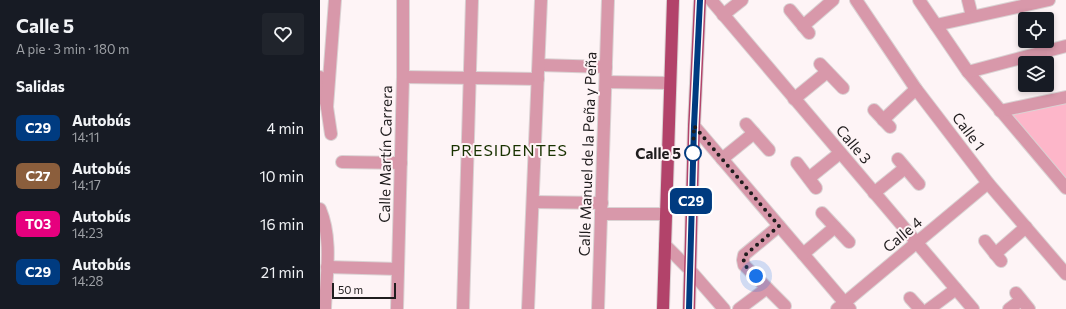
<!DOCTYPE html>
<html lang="es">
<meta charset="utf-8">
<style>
body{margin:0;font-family:Commissioner,sans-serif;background:#20242c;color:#f1f3f6;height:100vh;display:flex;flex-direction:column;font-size:15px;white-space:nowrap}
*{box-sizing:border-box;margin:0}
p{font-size:13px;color:#9ea1a6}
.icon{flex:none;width:22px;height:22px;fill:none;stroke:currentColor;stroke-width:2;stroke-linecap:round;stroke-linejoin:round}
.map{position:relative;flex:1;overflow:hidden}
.details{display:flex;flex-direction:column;background:#171b24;width:320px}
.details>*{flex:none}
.badge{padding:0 8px;border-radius:6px;font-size:14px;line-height:26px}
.tools{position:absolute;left:698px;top:12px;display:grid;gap:8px}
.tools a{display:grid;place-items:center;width:36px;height:36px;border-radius:4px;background:#171b24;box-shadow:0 2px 6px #0003;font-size:20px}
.scale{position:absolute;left:12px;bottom:10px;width:64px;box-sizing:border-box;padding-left:4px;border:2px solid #201d1e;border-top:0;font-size:11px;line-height:14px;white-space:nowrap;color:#201d1e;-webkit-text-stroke:3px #fef4f6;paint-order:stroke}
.you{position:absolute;width:20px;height:20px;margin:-10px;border:3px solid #fff;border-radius:50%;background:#1a73e8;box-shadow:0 0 0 6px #1a73e833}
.map>.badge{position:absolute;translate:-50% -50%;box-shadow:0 0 0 2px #fff}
h2{padding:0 16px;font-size:15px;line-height:36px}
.round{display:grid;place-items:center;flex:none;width:42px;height:42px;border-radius:4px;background:#20242c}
.overview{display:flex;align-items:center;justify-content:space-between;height:68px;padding:0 16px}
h1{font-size:19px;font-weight:700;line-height:30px}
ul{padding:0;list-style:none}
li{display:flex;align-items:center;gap:12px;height:48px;padding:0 16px}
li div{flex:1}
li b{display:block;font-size:15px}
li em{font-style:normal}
li .badge{min-width:44px;font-weight:700;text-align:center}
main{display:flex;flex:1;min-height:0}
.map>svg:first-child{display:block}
.green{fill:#fdb6c9}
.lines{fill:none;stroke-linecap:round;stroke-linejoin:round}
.minor-casing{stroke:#dad2d3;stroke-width:14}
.major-casing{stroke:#dad2d3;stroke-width:14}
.minor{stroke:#d898aa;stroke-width:12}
.major{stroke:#b2436a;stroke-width:12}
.line-casing{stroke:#fff;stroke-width:9}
.line{stroke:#003b80;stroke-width:6}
.walk{stroke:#201d1e;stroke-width:4;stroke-dasharray:0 7.2}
.stop-dot{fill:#fff;stroke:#003b80;stroke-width:2}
.labels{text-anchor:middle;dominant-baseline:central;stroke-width:4;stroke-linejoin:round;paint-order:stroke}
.street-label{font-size:15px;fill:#201d1e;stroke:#fef4f6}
.stop-label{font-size:15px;font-weight:bold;fill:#201d1e;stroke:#fef4f6;text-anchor:end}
.neighbourhood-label{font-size:16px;letter-spacing:1px;fill:#193200;stroke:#fef4f6}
</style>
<main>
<section class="details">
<div class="overview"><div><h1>Calle 5</h1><p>A pie · 3 min · 180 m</p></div><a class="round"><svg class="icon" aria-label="heart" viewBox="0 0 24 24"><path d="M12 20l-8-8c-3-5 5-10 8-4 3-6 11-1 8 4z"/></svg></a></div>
<h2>Salidas</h2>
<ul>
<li><span class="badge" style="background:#003b80;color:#fff">C29</span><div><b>Autobús</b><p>14:11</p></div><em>4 min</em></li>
<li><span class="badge" style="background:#8b5e3c;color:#fff">C27</span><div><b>Autobús</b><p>14:17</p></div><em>10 min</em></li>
<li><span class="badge" style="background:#e6007e;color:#fff">T03</span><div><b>Autobús</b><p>14:23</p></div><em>16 min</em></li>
<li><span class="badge" style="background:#003b80;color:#fff">C29</span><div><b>Autobús</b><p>14:28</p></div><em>21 min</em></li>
</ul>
</section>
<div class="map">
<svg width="746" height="309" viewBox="0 0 746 309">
<rect width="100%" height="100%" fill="#fef4f6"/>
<polygon class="green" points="746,100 746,184 686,113"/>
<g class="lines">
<defs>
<g id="minor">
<polyline points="391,0 653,309"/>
<polyline points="536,0 596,89 668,183 746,274"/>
<polyline points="599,0 648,72 746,188"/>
<polyline points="648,0 652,16"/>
<polyline points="470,10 489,33"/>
<polyline points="403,15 422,0"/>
<polyline points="616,25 729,0"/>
<polyline points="483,26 513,0"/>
<polyline points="500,64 523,88"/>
<polyline points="219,65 286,67"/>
<polyline points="648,72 746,46"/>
<polyline points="0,77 7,107 11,134"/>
<polyline points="83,77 218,79"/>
<polyline points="286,82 350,83"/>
<polyline points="474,99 507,72"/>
<polyline points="7,107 15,0"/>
<polyline points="554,110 570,127"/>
<polyline points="680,111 746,97"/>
<polyline points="563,120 596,89"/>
<polyline points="426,124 449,150"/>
<polyline points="374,126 530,309"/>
<polyline points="402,159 434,133"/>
<polyline points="578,159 599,184"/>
<polyline points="22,162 81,163"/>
<polyline points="477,163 496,188"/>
<polyline points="489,178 520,153"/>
<polyline points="554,193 585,168"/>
<polyline points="213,202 282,203"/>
<path d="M 0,209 C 13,240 6,276 5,309"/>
<polyline points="502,213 529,242"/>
<polyline points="281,214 346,214"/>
<polyline points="459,226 424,255 423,260 424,265 465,306"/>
<polyline points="665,241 681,261"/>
<polyline points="345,245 369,269 404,309"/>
<polyline points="483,254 515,227"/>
<polyline points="675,254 706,227"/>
<polyline points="7,267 78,269"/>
<polyline points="696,293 709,309"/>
<polyline points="590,298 600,309"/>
<polyline points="77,309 83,77 83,0"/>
<polyline points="143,309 152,0"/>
<polyline points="208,309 221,0"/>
<polyline points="278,309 288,0"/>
<polyline points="419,309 447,288"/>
<polyline points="517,309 668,183"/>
<polyline points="609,309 636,289"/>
<polyline points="689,309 701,300"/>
</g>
<g id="major">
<polyline points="343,309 353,0"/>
<polyline points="369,309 374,126 380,0"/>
</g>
</defs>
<use href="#minor" class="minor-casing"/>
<use href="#major" class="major-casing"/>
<use href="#minor" class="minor"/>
<use href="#major" class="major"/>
</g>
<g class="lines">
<defs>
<polyline id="line" points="369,309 374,126 380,0"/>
</defs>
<use href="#line" class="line-casing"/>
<use href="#line" class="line"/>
<path class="walk" d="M 373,153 L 374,126 L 459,226 L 424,256 C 422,265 429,270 436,276"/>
</g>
<circle class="stop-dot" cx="373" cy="153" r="8"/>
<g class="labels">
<g class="street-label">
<text transform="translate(649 131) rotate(53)">Calle 1</text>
<text transform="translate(534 144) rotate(50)">Calle 3</text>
<text transform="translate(65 154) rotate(-89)">Calle Martín Carrera</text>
<text transform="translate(267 154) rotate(-88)">Calle Manuel de la Peña y Peña</text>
<text transform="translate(582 234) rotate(-40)">Calle 4</text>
</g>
<g class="stop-label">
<text x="361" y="153">Calle 5</text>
</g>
<g class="neighbourhood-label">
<text x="189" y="149">PRESIDENTES</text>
</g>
</g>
</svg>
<div class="tools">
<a><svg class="icon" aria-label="locate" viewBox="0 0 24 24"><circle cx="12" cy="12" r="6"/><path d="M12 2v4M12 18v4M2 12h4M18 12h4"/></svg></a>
<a><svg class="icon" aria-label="layers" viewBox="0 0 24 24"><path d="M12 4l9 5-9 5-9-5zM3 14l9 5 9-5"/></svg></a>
</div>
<div class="scale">50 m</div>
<div class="you" style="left:436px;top:276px"></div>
<b class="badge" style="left:371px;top:201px;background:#003b80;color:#fff">C29</b>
</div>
</main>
